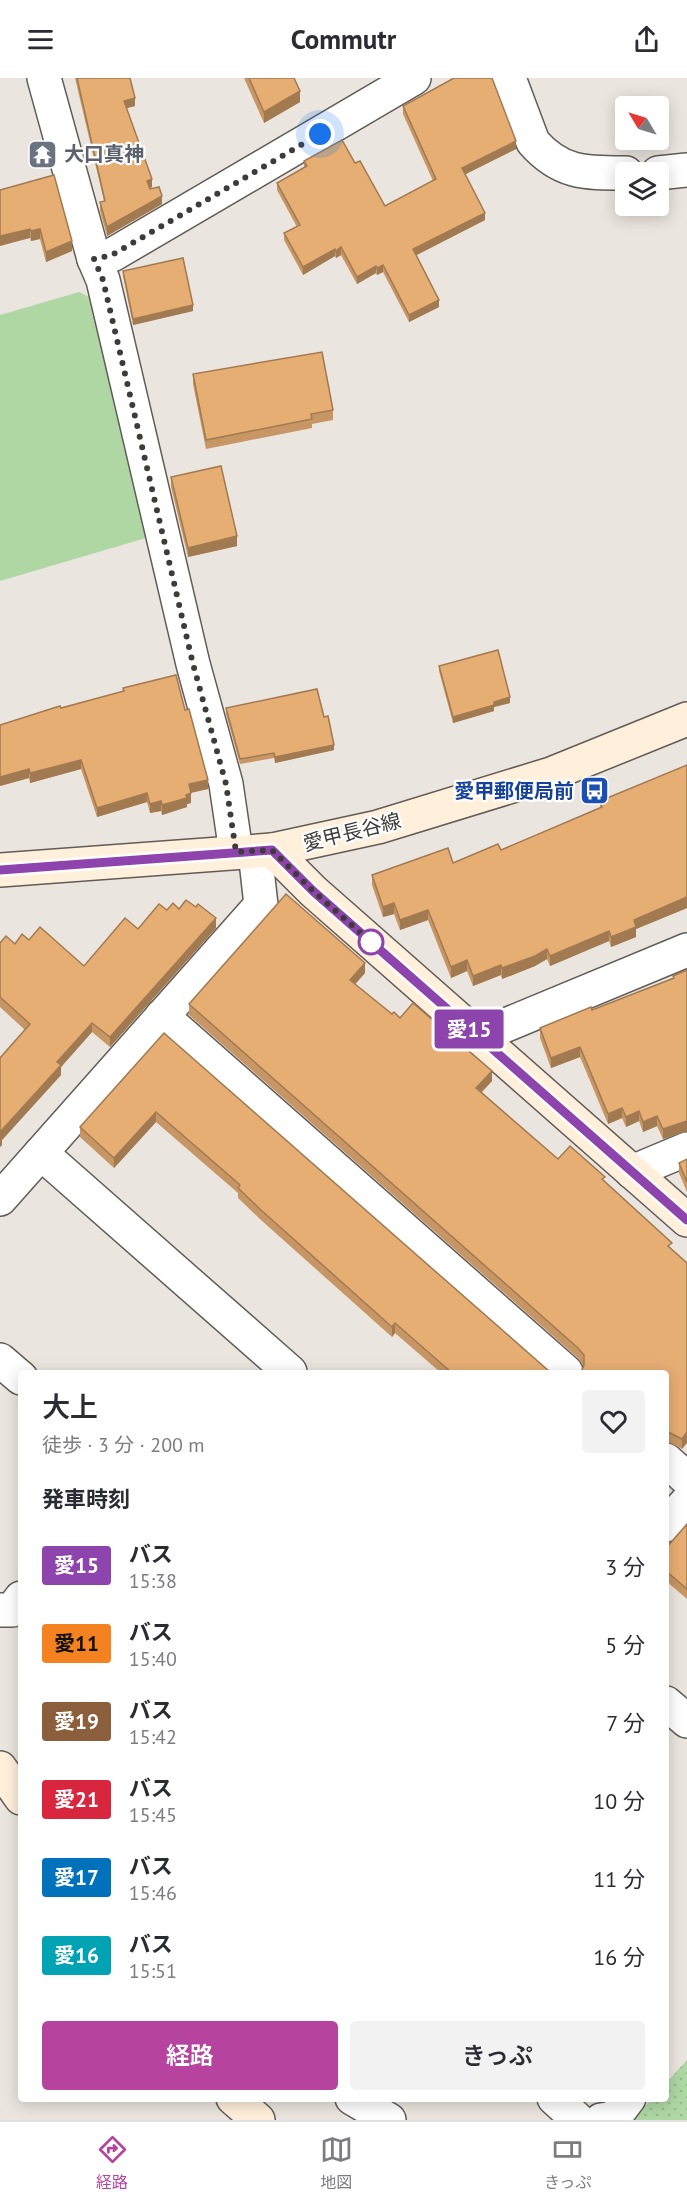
<!DOCTYPE html>
<html lang="ja">
<meta charset="utf-8">
<style>
body{margin:0;font-family:"PT Sans","Noto Sans JP",sans-serif;background:#f2f2f3;color:#2b2b33;height:100vh;display:flex;flex-direction:column;font-size:22px;white-space:nowrap}
*{box-sizing:border-box;margin:0}
p{font-size:20px;color:#7c7c81}
.icon{flex:none;width:33px;height:33px;fill:none;stroke:currentColor;stroke-width:2;stroke-linecap:round;stroke-linejoin:round}
.map{position:relative;flex:1;overflow:hidden}
.sheet{position:absolute;left:18px;top:1292px;width:651px;height:732px;display:flex;flex-direction:column;background:#fff;border-radius:6px;box-shadow:0 3px 15px #0003}
.sheet>*{flex:none}
.badge{padding:0 12px;border-radius:4px;font-size:21px;line-height:39px}
.needle{width:39px;rotate:308deg}
.fabs{position:absolute;left:615px;top:18px;display:grid;gap:12px}
.fabs a{display:grid;place-items:center;width:54px;height:54px;border-radius:6px;background:#fff;box-shadow:0 3px 15px #0003;font-size:30px}
.you{position:absolute;width:30px;height:30px;margin:-15px;border:4px solid #fff;border-radius:50%;background:#1a73e8;box-shadow:0 0 0 9px #1a73e833}
.map>.badge{position:absolute;translate:-50% -50%;box-shadow:0 0 0 3px #fff}
h2{padding:0 24px;font-size:22px;line-height:54px}
.round{display:grid;place-items:center;flex:none;width:63px;height:63px;border-radius:6px;background:#f2f2f3}
.head{display:flex;align-items:center;justify-content:space-between;height:102px;padding:0 24px}
h1{font-size:28px;font-weight:600;line-height:45px}
.cta{display:flex;gap:12px;margin-top:auto;padding:12px 24px}
.cta a{flex:1;height:69px;border-radius:6px;background:#b6449e;color:#fff;font-size:24px;font-weight:600;line-height:69px;text-align:center}
.cta a+a{background:#f2f2f3;color:#2b2b33}
ul{padding:0;list-style:none}
li{display:flex;align-items:center;gap:18px;height:78px;padding:0 24px}
li div{flex:1}
li b{display:block;font-size:22px}
li em{font-style:normal}
li .badge{min-width:66px;font-weight:700;text-align:center}
header{display:flex;justify-content:space-between;align-items:center;height:78px;padding:0 24px;background:#fff;font-size:27px;font-weight:600}
.tabs{display:flex;justify-content:space-around;align-items:center;height:84px;border-top:2px solid #e1e1e2;background:#fff;font-size:16px;color:#7c7c81}
.tabs a{display:grid;justify-items:center;gap:3px}
.tabs .on{color:#b6449e}
.map>svg:first-child{display:block}
.park{fill:url(#park-dots)}
.garden{fill:#afd7a4}
.lines{fill:none;stroke-linecap:round;stroke-linejoin:round}
.street-casing{stroke:#615c57;stroke-width:36}
.secondary-casing{stroke:#615c57;stroke-width:36}
.street{stroke:#fff;stroke-width:33}
.secondary{stroke:#ffefdb;stroke-width:33}
.wall{fill:#c79664}
.shaded-wall{fill:#a27a51}
.building{fill:#e7ae74;stroke:#a27a51;stroke-width:1.5}
.line-casing{stroke:#fff;stroke-width:14}
.line{stroke:#8e44ad;stroke-width:9}
.walk{stroke:#3e3c3a;stroke-width:6;stroke-dasharray:0 10.8}
.stop-dot{fill:#fff;stroke:#8e44ad;stroke-width:3}
.labels{text-anchor:middle;dominant-baseline:central;stroke-width:4.5;stroke-linejoin:round;paint-order:stroke}
.worship-label{font-size:20px;font-weight:bold;fill:#5b616d;stroke:#fff;text-anchor:start}
.transit-label{font-size:20px;font-weight:bold;fill:#164399;stroke:#fff;text-anchor:end}
.street-label{font-size:20px;fill:#3e3c3a;stroke:#fff}
</style>
<header><svg class="icon" aria-label="menu" viewBox="0 0 24 24"><path d="M4 6h16M4 12h16M4 18h16"/></svg>Commutr<svg class="icon" aria-label="share" viewBox="0 0 24 24"><path d="M12 15V3M7 8l5-5 5 5M5 13v7h14v-7"/></svg></header>
<div class="map">
<svg width="687" height="2042" viewBox="0 0 687 2042">
<defs>
<pattern id="park-dots" width="8" height="8" patternUnits="userSpaceOnUse" patternTransform="scale(1.5)"><rect width="8" height="8" fill="#afd7a4"/><path d="M2 2h.1M6 6h.1" fill="none" stroke="#98b98e" stroke-width="1.8" stroke-linecap="round"/></pattern>
</defs>
<rect width="100%" height="100%" fill="#ebe5df"/>
<polygon class="park" points="687,1982 687,2042 632,2042 652,2021 666,2020 666,2005"/>
<polygon class="garden" points="79,214 97,223 146,434 146,460 0,503 0,237"/>
<g class="lines">
<defs>
<g id="street">
<polyline points="44,0 94,181 103,202 193,586 226,706 236,774"/>
<path d="M 509,0 L 533,64 C 561,96 586,95 626,95"/>
<polyline points="658,95 687,92"/>
<polyline points="94,181 112,177 414,0"/>
<polyline points="162,938 566,1294"/>
<polyline points="477,959 687,872"/>
<polyline points="41,1075 290,1294"/>
<polyline points="632,1094 687,1071"/>
<polyline points="0,1121 261,827 255,774"/>
<polyline points="0,1282 21,1300"/>
<polyline points="666,1382 687,1401"/>
<polyline points="666,1447 687,1424"/>
<polyline points="0,1532 12,1532 21,1520"/>
<polyline points="666,1625 687,1643"/>
<polyline points="352,2020 389,2042"/>
<polyline points="554,2020 578,2042"/>
<polyline points="601,2042 614,2040 629,2020"/>
</g>
<g id="secondary">
<polyline points="272,772 313,813 687,1142"/>
<polyline points="0,792 272,772 378,749 551,696 687,641"/>
<polyline points="0,1690 21,1720"/>
<polyline points="233,2020 258,2042"/>
</g>
</defs>
<use href="#street" class="street-casing"/>
<use href="#secondary" class="secondary-casing"/>
<use href="#street" class="street"/>
<use href="#secondary" class="secondary"/>
</g>
<g class="wall">
<polygon points="75,0 130,0 135,28 126,30 152,109 150,110 162,126 107,158 100,133 100,124 104,123"/>
<polygon points="244,0 294,0 300,24 264,45"/>
<polygon points="403,28 516,71 465,96 485,142 416,177 439,229 409,244 383,194 377,197 376,195 357,206 341,177 336,180 335,178 303,197 284,162 284,155 297,149 277,112 277,105 304,89 304,83 355,85 385,128 433,103 403,36"/>
<polygon points="0,112 72,173 46,184 40,161 31,163 30,160"/>
<polygon points="123,193 193,233 133,247 123,198"/>
<polygon points="193,296 333,332 333,342 312,346 312,350 206,371 193,306"/>
<polygon points="171,399 237,468 188,479 171,409"/>
<polygon points="439,588 510,625 494,629 494,633 453,645 439,593"/>
<polygon points="123,610 185,632 208,711 191,715 191,725 187,726 187,729 162,737 161,733 150,735 147,724 97,739 81,691 30,705 29,700 0,708 61,630 123,614"/>
<polygon points="226,630 324,639 334,672 275,685 274,680 240,686 226,636"/>
<polygon points="687,687 687,830 636,851 636,859 611,869 609,863 550,888 547,881 535,888 502,901 501,897 473,908 467,893 451,900 428,842 400,852 394,836 383,839 372,807 372,797 453,785 501,772 600,731 600,723"/>
<polygon points="179,831 216,850 110,969 92,954 61,989 61,997 2,1062 2,1067 0,1069 0,980 25,952 0,929 0,865 15,866 29,862 84,888 167,832"/>
<polygon points="687,892 687,1053 663,1061 657,1048 643,1054 639,1043 626,1049 622,1040 608,1046 580,979 551,990 540,960 540,950 592,932 673,901 673,898"/>
<polygon points="365,895 355,906 392,936 400,940 492,1003 482,1014 558,1081 605,1104 672,1171 687,1185 682,1371 666,1363 666,1294 584,1289 578,1280 189,937 189,926"/>
<polygon points="164,955 550,1294 440,1294 395,1255 392,1259 261,1142 238,1120 238,1115 156,1044 114,1090 80,1059 80,1049"/>
<polygon points="687,1081 687,1114 679,1095 679,1085"/>
<polygon points="687,1446 687,1521 666,1503 666,1470"/>
</g>
<g class="shaded-wall">
<polygon points="300,13 300,24 264,45 264,34"/>
<polygon points="135,20 135,28 124,31 124,23"/>
<polygon points="516,63 516,71 462,98 462,90"/>
<polygon points="152,101 152,109 147,111 147,103"/>
<polygon points="162,118 162,126 107,158 107,149"/>
<polygon points="485,135 485,142 413,179 413,171"/>
<polygon points="30,151 30,160 0,168 0,158"/>
<polygon points="40,151 40,161 31,163 31,153"/>
<polygon points="72,163 72,173 46,184 46,174"/>
<polygon points="341,169 341,177 336,180 336,173"/>
<polygon points="335,171 335,178 303,197 303,189"/>
<polygon points="383,187 383,194 377,197 377,190"/>
<polygon points="376,188 376,195 357,206 357,199"/>
<polygon points="439,222 439,229 409,244 409,237"/>
<polygon points="193,227 193,233 133,247 133,241"/>
<polygon points="237,458 237,468 188,479 188,470"/>
<polygon points="510,619 510,625 494,629 494,633 453,645 453,639 494,624"/>
<polygon points="334,667 334,672 275,685 275,679"/>
<polygon points="81,682 81,691 30,705 30,695"/>
<polygon points="29,691 29,700 0,708 0,699"/>
<polygon points="208,702 208,711 189,715 189,706"/>
<polygon points="147,715 147,724 97,739 97,730"/>
<polygon points="191,715 191,725 187,726 187,729 162,737 162,727"/>
<polygon points="161,723 161,733 150,735 150,726"/>
<polygon points="687,819 687,830 636,851 636,859 611,869 611,859 634,842"/>
<polygon points="394,825 394,836 383,839 383,829"/>
<polygon points="428,832 428,842 400,852 400,842"/>
<polygon points="216,840 216,850 110,969 110,959"/>
<polygon points="609,853 609,863 550,888 550,878"/>
<polygon points="547,871 547,881 535,888 502,901 502,890"/>
<polygon points="467,882 467,893 451,900 451,889"/>
<polygon points="365,885 365,895 350,912 350,902"/>
<polygon points="501,887 501,897 473,908 473,898"/>
<polygon points="92,945 92,954 61,989 61,997 2,1062 2,1067 0,1069 0,1054 57,984"/>
<polygon points="580,969 580,979 551,990 551,980"/>
<polygon points="492,993 492,1003 476,1020 476,1010"/>
<polygon points="622,1030 622,1040 608,1046 608,1036"/>
<polygon points="639,1033 639,1043 626,1049 626,1039"/>
<polygon points="156,1034 156,1044 114,1090 114,1080"/>
<polygon points="657,1038 657,1048 643,1054 643,1044"/>
<polygon points="687,1043 687,1053 663,1061 663,1051"/>
<polygon points="395,1245 395,1255 392,1259 392,1249"/>
<polygon points="687,1354 687,1365 682,1371 682,1361"/>
</g>
<g class="building">
<polygon points="77,0 130,0 135,20 124,23 152,101 147,103 150,111 159,109 162,118 107,149 100,124 105,123"/>
<polygon points="249,0 294,0 300,13 264,34"/>
<polygon points="454,0 492,0 516,63 462,90 485,135 413,171 439,222 409,237 383,187 377,190 376,188 357,199 341,169 336,173 335,171 303,189 284,155 300,147 277,105 307,88 304,83 342,62 355,85 360,83 385,128 436,101 403,28"/>
<polygon points="54,97 72,163 46,174 40,151 31,153 30,151 0,158 0,112"/>
<polygon points="183,180 193,227 133,241 123,193"/>
<polygon points="322,274 333,332 311,336 312,341 206,362 193,296"/>
<polygon points="221,388 237,458 188,470 171,399"/>
<polygon points="498,572 510,619 494,624 494,627 453,639 439,588"/>
<polygon points="176,597 185,632 189,631 208,702 189,706 191,715 186,717 187,720 162,727 161,723 150,726 147,715 97,730 81,682 30,695 29,691 0,699 0,647 60,628 61,630 124,613 123,610"/>
<polygon points="317,611 324,639 328,638 334,667 275,679 274,675 240,681 226,630"/>
<polygon points="687,687 687,819 634,842 636,849 611,859 609,853 550,878 547,871 535,878 502,890 501,887 473,898 467,882 451,889 428,832 400,842 394,825 383,829 372,797 448,770 453,785 498,766 501,772 602,729 600,723"/>
<polygon points="286,816 365,885 350,902 392,936 394,934 400,940 413,925 492,993 476,1010 558,1081 570,1068 605,1099 602,1101 672,1165 668,1168 687,1185 687,1354 682,1361 666,1353 666,1294 581,1294 584,1287 584,1277 578,1270 189,926"/>
<polygon points="186,822 196,829 198,826 216,840 110,959 92,945 57,984 61,987 0,1054 0,980 30,946 0,919 0,865 6,858 15,866 22,856 29,862 40,849 84,888 125,840 138,851 159,826 167,832 173,825 179,831"/>
<polygon points="687,892 687,1043 663,1051 657,1038 643,1044 639,1033 626,1039 622,1030 608,1036 580,969 551,980 540,950 591,929 592,932 674,900 673,898"/>
<polygon points="164,955 550,1294 451,1294 395,1245 392,1249 261,1132 238,1110 240,1107 156,1034 114,1080 80,1049"/>
<polygon points="687,1081 687,1104 679,1085"/>
<polygon points="687,1446 687,1511 666,1493 666,1470"/>
</g>
<g class="lines">
<defs>
<polyline id="line" points="0,792 272,772 313,813 687,1142"/>
</defs>
<use href="#line" class="line-casing"/>
<use href="#line" class="line"/>
<polyline class="walk" points="320,56 112,177 94,181 103,202 193,586 226,706 236,774 272,772 313,813 379,871 371,864"/>
</g>
<defs>
<symbol id="temple-square" viewBox="-11 -11 22 22"><rect x="-9" y="-9" width="18" height="18" rx="4" fill="#6b7280" stroke="#fff"/><path d="M0-6L5-2H3V0L6.5 2.5H4V6H1.5V3h-3V6H-4V2.5H-6.5L-3 0V-2H-5Z" fill="#fff"/></symbol>
<symbol id="bus-square" viewBox="-11 -11 22 22"><rect x="-9" y="-9" width="18" height="18" rx="4" fill="#1a4fb4" stroke="#fff"/><path d="M-5-6H5V4H4V6H2V4H-2V6H-4V4H-5ZM-3.5-4V0h7V-4ZM-3.5 1.2v1.5H-2V1.2ZM2 1.2v1.5H3.5V1.2Z" fill="#fff"/></symbol>
</defs>
<g fill-rule="evenodd">
<use href="#temple-square" x="26" y="60" width="33" height="33"/>
<use href="#bus-square" x="578" y="696" width="33" height="33"/>
</g>
<circle class="stop-dot" cx="371" cy="864" r="12"/>
<g class="labels">
<g class="worship-label">
<text x="64" y="76">大口真神</text>
</g>
<g class="transit-label">
<text x="574" y="713">愛甲郵便局前</text>
</g>
<g class="street-label">
<text transform="translate(352 754) rotate(-14)">愛甲長谷線</text>
</g>
</g>
</svg>
<div class="fabs">
<a><svg class="needle" viewBox="-14 -14 28 28"><path d="M0-13l5 13h-10z" fill="#e53935"/><path d="M0 13l5-13h-10z" fill="#7c7c81"/></svg></a>
<a><svg class="icon" aria-label="layers" viewBox="0 0 24 24"><path d="M12 4l9 5-9 5-9-5zM3 14l9 5 9-5"/></svg></a>
</div>
<div class="you" style="left:320px;top:56px"></div>
<b class="badge" style="left:469px;top:951px;background:#8e44ad;color:#fff">愛15</b>
<section class="sheet">
<div class="head"><div><h1>大上</h1><p>徒歩 · 3 分 · 200 m</p></div><a class="round"><svg class="icon" aria-label="heart" viewBox="0 0 24 24"><path d="M12 20l-8-8c-3-5 5-10 8-4 3-6 11-1 8 4z"/></svg></a></div>
<h2>発車時刻</h2>
<ul>
<li><span class="badge" style="background:#8e44ad;color:#fff">愛15</span><div><b>バス</b><p>15:38</p></div><em>3 分</em></li>
<li><span class="badge" style="background:#f58220;color:#111">愛11</span><div><b>バス</b><p>15:40</p></div><em>5 分</em></li>
<li><span class="badge" style="background:#8b5e3c;color:#fff">愛19</span><div><b>バス</b><p>15:42</p></div><em>7 分</em></li>
<li><span class="badge" style="background:#d7263d;color:#fff">愛21</span><div><b>バス</b><p>15:45</p></div><em>10 分</em></li>
<li><span class="badge" style="background:#0072bc;color:#fff">愛17</span><div><b>バス</b><p>15:46</p></div><em>11 分</em></li>
<li><span class="badge" style="background:#00a3b4;color:#fff">愛16</span><div><b>バス</b><p>15:51</p></div><em>16 分</em></li>
</ul>
<div class="cta"><a>経路</a><a>きっぷ</a></div>
</section>
</div>
<nav class="tabs">
<a class="on"><svg class="icon" aria-label="directions" viewBox="0 0 24 24"><path d="M12 3l9 9-9 9-9-9zM9 14v-3h6M13 9l2 2-2 2"/></svg>経路</a>
<a><svg class="icon" aria-label="map" viewBox="0 0 24 24"><path d="M3 6l6-2 6 2 6-2v14l-6 2-6-2-6 2zM9 4v14M15 6v14"/></svg>地図</a>
<a><svg class="icon" aria-label="tickets" viewBox="0 0 24 24"><path d="M3 7h18v10H3zM15 7v10"/></svg>きっぷ</a>
</nav>
